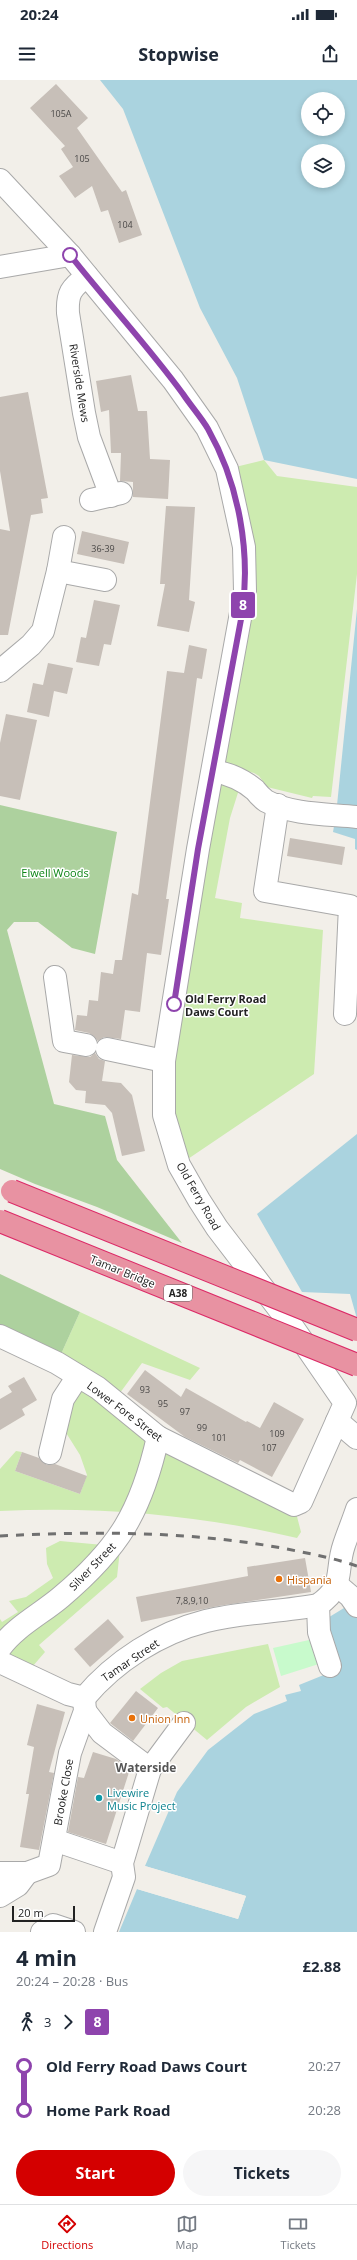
<!DOCTYPE html>
<meta charset="utf-8">
<style>
body{margin:0;font-family:"Open Sans",sans-serif;background:#f6f6f7;color:#1f2937;height:100vh;display:flex;flex-direction:column;font-size:15px;white-space:nowrap}
*{box-sizing:border-box;margin:0}
p{font-size:13px;color:#747a83}
.icon{flex:none;width:22px;height:22px;fill:none;stroke:currentColor;stroke-width:2;stroke-linecap:round;stroke-linejoin:round}
.map{position:relative;height:1852px;overflow:hidden}
.sheet{display:flex;flex-direction:column;background:#fff;flex:1}
.sheet>*{flex:none}
.badge{padding:0 8px;border-radius:3px;font-size:14px;line-height:26px}
.fabs{position:absolute;left:301px;top:12px;display:grid;gap:8px}
.fabs a{display:grid;place-items:center;width:44px;height:44px;border-radius:50%;background:#fff;box-shadow:0 2px 6px #0003;font-size:20px}
.scale{position:absolute;left:12px;bottom:10px;width:63px;box-sizing:border-box;padding-left:4px;border:2px solid #222;border-top:0;font-size:11px;line-height:14px;white-space:nowrap;color:#222;-webkit-text-stroke:3px #fff;paint-order:stroke}
.map>.badge{position:absolute;translate:-50% -50%;box-shadow:0 0 0 2px #fff}
.legs{display:flex;align-items:center;gap:6px;height:44px;padding:0 16px;font-size:13px}
.legs p{margin-inline-start:auto}
.overview{display:flex;align-items:center;justify-content:space-between;height:68px;padding:0 16px}
h1{font-size:22px;font-weight:700;line-height:30px}
.button{display:flex;gap:8px;margin-top:auto;padding:8px 16px}
.button a{flex:1;height:46px;border-radius:24px;background:#d40000;color:#fff;font-size:16px;font-weight:700;line-height:46px;text-align:center}
.button a+a{background:#f6f6f7;color:#1f2937}
ul{padding:0 16px;list-style:none}
li{display:flex;align-items:center;gap:14px;height:44px;font-size:15px}
li i{display:grid;place-items:center;width:6px;height:100%;margin:0 5px;background:currentColor}
li i::after{content:'';width:10px;height:10px;margin:-5px;border:3px solid;border-radius:50%;background:#fff}
li p{margin-inline-start:auto}
li:first-child i{background:linear-gradient(#0000 50%,currentColor 0)}
li:last-child i{background:linear-gradient(currentColor 50%,#0000 0)}
.status{display:flex;justify-content:space-between;align-items:center;height:28px;padding:0 20px;background:#fff;direction:ltr}
.status svg{height:11px;fill:currentColor}
header{display:flex;justify-content:space-between;align-items:center;height:52px;padding:0 16px;background:#fff;font-size:18px;font-weight:700}
.tabs{display:flex;justify-content:space-around;align-items:center;height:56px;border-top:1px solid #e0e1e3;background:#fff;font-size:11px;color:#747a83}
.tabs a{display:grid;justify-items:center;gap:2px}
.tabs .active{color:#d40000}
.map>svg:first-child{display:block}
.grass{fill:#cdebb0}
.forest{fill:#add19e}
.park{fill:#c8facc}
.water{fill:#aad3df;fill-rule:evenodd}
.pier{fill:#f2efe9}
.building{fill:#c7bfb8}
.lines{fill:none;stroke-linecap:round;stroke-linejoin:round}
.minor-casing{stroke:#a9a9a9;stroke-width:24}
.minor{stroke:#fff;stroke-width:22}
.rail{stroke:#707070;stroke-width:3;stroke-dasharray:8 8;stroke-linecap:butt}
.highway-bridge-casing{stroke:#dc2a67;stroke-width:24;stroke-linecap:butt}
.highway-bridge{stroke:#e892a2;stroke-width:22}
.line-1-casing{stroke:#fff;stroke-width:9}
.line-1{stroke:#8e44ad;stroke-width:6}
.stop-1-dot{fill:#fff;stroke:#8e44ad;stroke-width:2}
.food-dot{fill:#e8710a;stroke:#fff;stroke-width:1.5}
.culture-dot{fill:#0f9aa8;stroke:#fff;stroke-width:1.5}
.labels{text-anchor:middle;dominant-baseline:central;stroke-width:3;stroke-linejoin:round;paint-order:stroke}
.number-label{font-size:9px;fill:#4b4948}
.shield{fill:#fff;stroke:#646464;stroke-width:1}
.shield-label{font-size:10px;font-weight:bold;fill:#222}
.street-label{font-size:11px;fill:#222;stroke:#fff}
.park-label{font-size:11px;fill:#0c8416;stroke:#fff}
.stop-label{font-size:11px;font-weight:bold;fill:#222;stroke:#fff;text-anchor:start}
.food-label{font-size:11px;fill:#c56008;stroke:#fff;text-anchor:start}
.culture-label{font-size:11px;fill:#0d838f;stroke:#fff;text-anchor:start}
.neighbourhood-label{font-size:12px;font-weight:bold;fill:#555;stroke:#fff}
</style>
<div class="status"><b>20:24</b><svg viewBox="0 0 49 12"><path d="M0 12V9h3v3zM5 12V6h3v6zM10 12V3h3v9zM15 12V0h3v12zM26 1h20v11H26zM47 4h2v5h-2z"/></svg></div>
<header><svg class="icon" aria-label="menu" viewBox="0 0 24 24"><path d="M4 6h16M4 12h16M4 18h16"/></svg>Stopwise<svg class="icon" aria-label="share" viewBox="0 0 24 24"><path d="M12 15V3M7 8l5-5 5 5M5 13v7h14v-7"/></svg></header>
<div class="map">
<svg width="357" height="1852" viewBox="0 0 357 1852">
<rect width="100%" height="100%" fill="#f2efe9"/>
<g class="grass">
<polygon points="264,380 277,396 357,407 357,494 331,717 313,716 312,718 267,707 259,696 254,693 215,683 242,534 227,389"/>
<polygon points="214,691 242,700 230,738 215,818 242,823 240,838 323,850 314,994 179,1085 165,1038"/>
<path d="M 80,1232 L 200,1288 L 190,1300 L 142,1283 L 114,1321 L 294,1425 L 301,1452 L 297,1458 C 200,1435 100,1426 0,1431 L 0,1389 L 16,1371 L 22,1372 L 15,1391 L 80,1414 L 87,1395 L 80,1375 L 58,1340 L 78,1296 L 57,1283 Z"/>
<polygon points="122,1451 117,1497 39,1565 45,1572 26,1594 0,1582 0,1539 2,1542 18,1532 9,1521 26,1517 53,1498 47,1484 46,1468 60,1461 114,1466"/>
<polygon points="268,1564 280,1607 246,1627 207,1660 167,1627 163,1628 140,1609 161,1593 182,1581"/>
</g>
<g class="forest">
<polygon points="0,725 117,752 95,874 72,868 38,842 14,842 7,850 54,1024 105,1036 117,1080 182,1163 97,1127 35,1104 0,1089"/>
<polygon points="0,1194 80,1232 57,1283 0,1256"/>
</g>
<polygon class="park" points="318,1558 325,1582 281,1596 273,1568"/>
<g class="water">
<path d="M 100,0 L 357,0 L 357,399 L 264,380 L 237,298 L 200,228 L 123,29 ZM 308,19 L 338,19 L 338,49 L 308,49 ZM 308,71 L 338,71 L 338,101 L 308,101 Z"/>
<polygon points="357,529 357,770 355,769 355,759 333,752 336,735"/>
<polygon points="357,1054 357,1239 350,1214 302,1212 257,1134"/>
<polygon points="355,1507 357,1508 357,1852 119,1852 137,1809 238,1839 246,1816 145,1786 177,1712 208,1670 254,1634 287,1621 285,1615 301,1611 299,1605 341,1588 326,1539 344,1528"/>
</g>
<polygon class="pier" points="145,1786 246,1816 238,1839 137,1809 138,1807 237,1837 244,1817 194,1804 145,1788"/>
<g class="building">
<polygon points="56,4 88,38 77,48 122,112 126,110 142,155 119,163 108,130 101,132 92,106 75,118 59,96 73,87 61,69 65,66 30,28"/>
<polygon points="131,295 138,331 147,331 150,379 170,380 168,419 133,417 133,402 120,401 121,373 111,373 109,330 101,332 96,301"/>
<polygon points="28,312 48,418 41,419 43,433 31,435 8,555 0,555 0,449 10,451 0,391 0,317"/>
<polygon points="166,426 195,427 189,520 195,522 189,552 157,546 165,504 160,504"/>
<polygon points="82,451 129,462 124,484 77,474"/>
<polygon points="94,520 120,525 111,565 104,564 99,586 76,582 81,557 86,558"/>
<polygon points="189,565 207,569 202,599 197,598 166,819 169,819 161,875 147,873 140,932 125,930 121,959 104,957 98,961 89,953 75,950 77,935 87,936 89,920 98,921 101,892 113,894 115,880 122,880 132,813 138,815 167,591 184,593"/>
<polygon points="48,583 73,588 67,614 54,611 49,637 27,632 33,603 43,605"/>
<polygon points="6,634 37,640 20,720 0,716 0,663"/>
<polygon points="290,758 345,767 342,785 287,776"/>
<polygon points="95,973 99,979 105,981 102,1001 121,1003 132,1015 145,1071 122,1076 112,1033 105,1025 85,1023 86,1011 76,1010 69,1002 72,975 90,977"/>
<polygon points="145,1290 181,1317 186,1308 246,1342 247,1341 260,1348 274,1322 304,1339 272,1397 240,1380 238,1383 185,1357 127,1314"/>
<polygon points="24,1297 37,1320 22,1329 25,1335 0,1350 0,1319 12,1312 8,1306"/>
<polygon points="22,1372 39,1378 47,1385 55,1384 87,1396 80,1414 15,1391"/>
<polygon points="305,1478 311,1512 218,1526 141,1542 136,1517 248,1496 247,1487"/>
<polygon points="108,1539 124,1557 90,1587 74,1569"/>
<polygon points="136,1611 158,1628 133,1661 110,1643"/>
<polygon points="37,1624 65,1632 49,1692 54,1693 39,1770 20,1767 29,1714 26,1714 34,1667 27,1665"/>
<polygon points="93,1672 116,1679 130,1689 106,1764 68,1752 78,1697 84,1698"/>
</g>
<g class="lines">
<defs>
<g id="minor">
<polyline points="0,100 70,175 173,300 207,348 227,389 244,467 245,511 198,769 164,981 164,1035 179,1085 199,1120 217,1148 292,1246 345,1323 301,1422 294,1425 158,1357 98,1308 57,1283 0,1256"/>
<polyline points="0,187 70,175"/>
<path d="M 87,196 C 71,208 67,213 68,233 L 84,333 L 89,357 L 111,416"/>
<polyline points="91,420 121,413"/>
<polyline points="58,491 105,500"/>
<polyline points="0,591 31,565 43,551 58,491 64,457"/>
<path d="M 214,691 C 230,694 242,699 255,710 C 258,714 262,718 266,721 C 292,735 328,734 357,737"/>
<polyline points="278,725 265,811 350,826 345,934"/>
<polyline points="55,897 64,961 86,965"/>
<polyline points="107,969 164,981"/>
<polyline points="337,1341 357,1358"/>
<polyline points="50,1373 63,1319 78,1296"/>
<polyline points="337,1505 350,1516 357,1526"/>
<polyline points="318,1525 319,1552 330,1586"/>
<path d="M 0,1568 C 15,1547 41,1534 61,1517 C 119,1468 141,1432 158,1357"/>
<polyline points="0,1582 68,1614 84,1618"/>
<path d="M 84,1618 C 115,1581 159,1553 206,1541 C 242,1532 281,1532 318,1525 C 346,1506 335,1491 344,1465 C 348,1453 353,1441 357,1429"/>
<polyline points="85,1631 102,1653 150,1689"/>
<polyline points="54,1760 122,1783"/>
<polyline points="0,1793 27,1793 49,1785 70,1673 85,1631 84,1618"/>
<polyline points="0,1816 18,1805 27,1793"/>
<polyline points="42,1852 53,1845 74,1852"/>
<polyline points="105,1852 124,1797 122,1783 150,1689 184,1643"/>
</g>
</defs>
<use href="#minor" class="minor-casing"/>
<use href="#minor" class="minor"/>
<path class="rail" d="M 0,1456 C 96,1451 192,1451 287,1469 C 311,1474 334,1478 357,1486"/>
<defs>
<g id="highway-bridge">
<polyline points="12,1111 357,1250"/>
<polyline points="0,1141 357,1285"/>
</g>
</defs>
<use href="#highway-bridge" class="highway-bridge-casing"/>
<use href="#highway-bridge" class="highway-bridge"/>
</g>
<g class="lines">
<defs>
<path id="line-1" d="M 70,175 C 107,222 148,266 183,314 C 191,326 201,337 208,349 C 239,404 251,472 242,534 L 198,769 L 174,924"/>
</defs>
<use href="#line-1" class="line-1-casing"/>
<use href="#line-1" class="line-1"/>
</g>
<g class="stop-1-dot">
<circle cx="70" cy="175" r="7"/>
<circle cx="174" cy="924" r="7"/>
</g>
<g class="food-dot">
<circle cx="279" cy="1499" r="4"/>
<circle cx="132" cy="1638" r="4"/>
</g>
<circle class="culture-dot" cx="99" cy="1718" r="4"/>
<g class="labels">
<g class="number-label">
<text x="61" y="33">105A</text>
<text x="82" y="78">105</text>
<text x="125" y="144">104</text>
<text x="103" y="468">36-39</text>
<text x="145" y="1309">93</text>
<text x="163" y="1323">95</text>
<text x="185" y="1331">97</text>
<text x="202" y="1347">99</text>
<text x="277" y="1353">109</text>
<text x="219" y="1357">101</text>
<text x="269" y="1367">107</text>
<text x="192" y="1520">7,8,9,10</text>
</g>
<rect class="shield" x="164" y="1205" width="28" height="16" rx="3"/>
<g class="shield-label">
<text x="178" y="1213">A38</text>
</g>
<g class="street-label">
<text transform="translate(80 303) rotate(81)">Riverside Mews</text>
<text transform="translate(199 1116) rotate(60)">Old Ferry Road</text>
<text transform="translate(123 1191) rotate(22)">Tamar Bridge</text>
<text transform="translate(125 1331) rotate(37)">Lower Fore Street</text>
<text transform="translate(92 1486) rotate(-46)">Silver Street</text>
<text transform="translate(130 1580) rotate(-34)">Tamar Street</text>
<text transform="translate(63 1712) rotate(-80)">Brooke Close</text>
</g>
<g class="park-label">
<text x="55" y="792">Elwell Woods</text>
</g>
<g class="stop-label">
<text x="185" y="918">Old Ferry Road<tspan x="185" dy="13">Daws Court</tspan></text>
</g>
<g class="food-label">
<text x="287" y="1499">Hispania</text>
<text x="140" y="1638">Union Inn</text>
</g>
<g class="culture-label">
<text x="107" y="1712">Livewire<tspan x="107" dy="13">Music Project</tspan></text>
</g>
<g class="neighbourhood-label">
<text x="146" y="1687">Waterside</text>
</g>
</g>
</svg>
<div class="fabs">
<a><svg class="icon" aria-label="locate" viewBox="0 0 24 24"><circle cx="12" cy="12" r="6"/><path d="M12 2v4M12 18v4M2 12h4M18 12h4"/></svg></a>
<a><svg class="icon" aria-label="layers" viewBox="0 0 24 24"><path d="M12 4l9 5-9 5-9-5zM3 14l9 5 9-5"/></svg></a>
</div>
<div class="scale">20 m</div>
<b class="badge" style="left:243px;top:525px;background:#8e44ad;color:#fff">8</b>
</div>
<section class="sheet">
<div class="overview"><div><h1>4 min</h1><p>20:24 – 20:28 · Bus</p></div><b>£2.88</b></div>
<div class="legs"><svg class="icon" aria-label="walk" viewBox="0 0 24 24"><circle cx="13" cy="4" r="2"/><path d="M13 8l-2 6 4 7M11 14l-3 7M7 12l3-4h3l4 4"/></svg>3<svg class="icon" aria-label="forward" viewBox="0 0 24 24"><path d="M9 5l7 7-7 7"/></svg><b class="badge" style="background:#8e44ad;color:#fff">8</b></div>
<ul>
<li><i style="color:#8e44ad"></i><b>Old Ferry Road Daws Court</b><p>20:27</p></li>
<li><i style="color:#8e44ad"></i><b>Home Park Road</b><p>20:28</p></li>
</ul>
<div class="button"><a>Start</a><a>Tickets</a></div>
</section>
<nav class="tabs">
<a class="active"><svg class="icon" aria-label="directions" viewBox="0 0 24 24"><path d="M12 3l9 9-9 9-9-9zM9 14v-3h6M13 9l2 2-2 2"/></svg>Directions</a>
<a><svg class="icon" aria-label="map" viewBox="0 0 24 24"><path d="M3 6l6-2 6 2 6-2v14l-6 2-6-2-6 2zM9 4v14M15 6v14"/></svg>Map</a>
<a><svg class="icon" aria-label="tickets" viewBox="0 0 24 24"><path d="M3 7h18v10H3zM15 7v10"/></svg>Tickets</a>
</nav>
